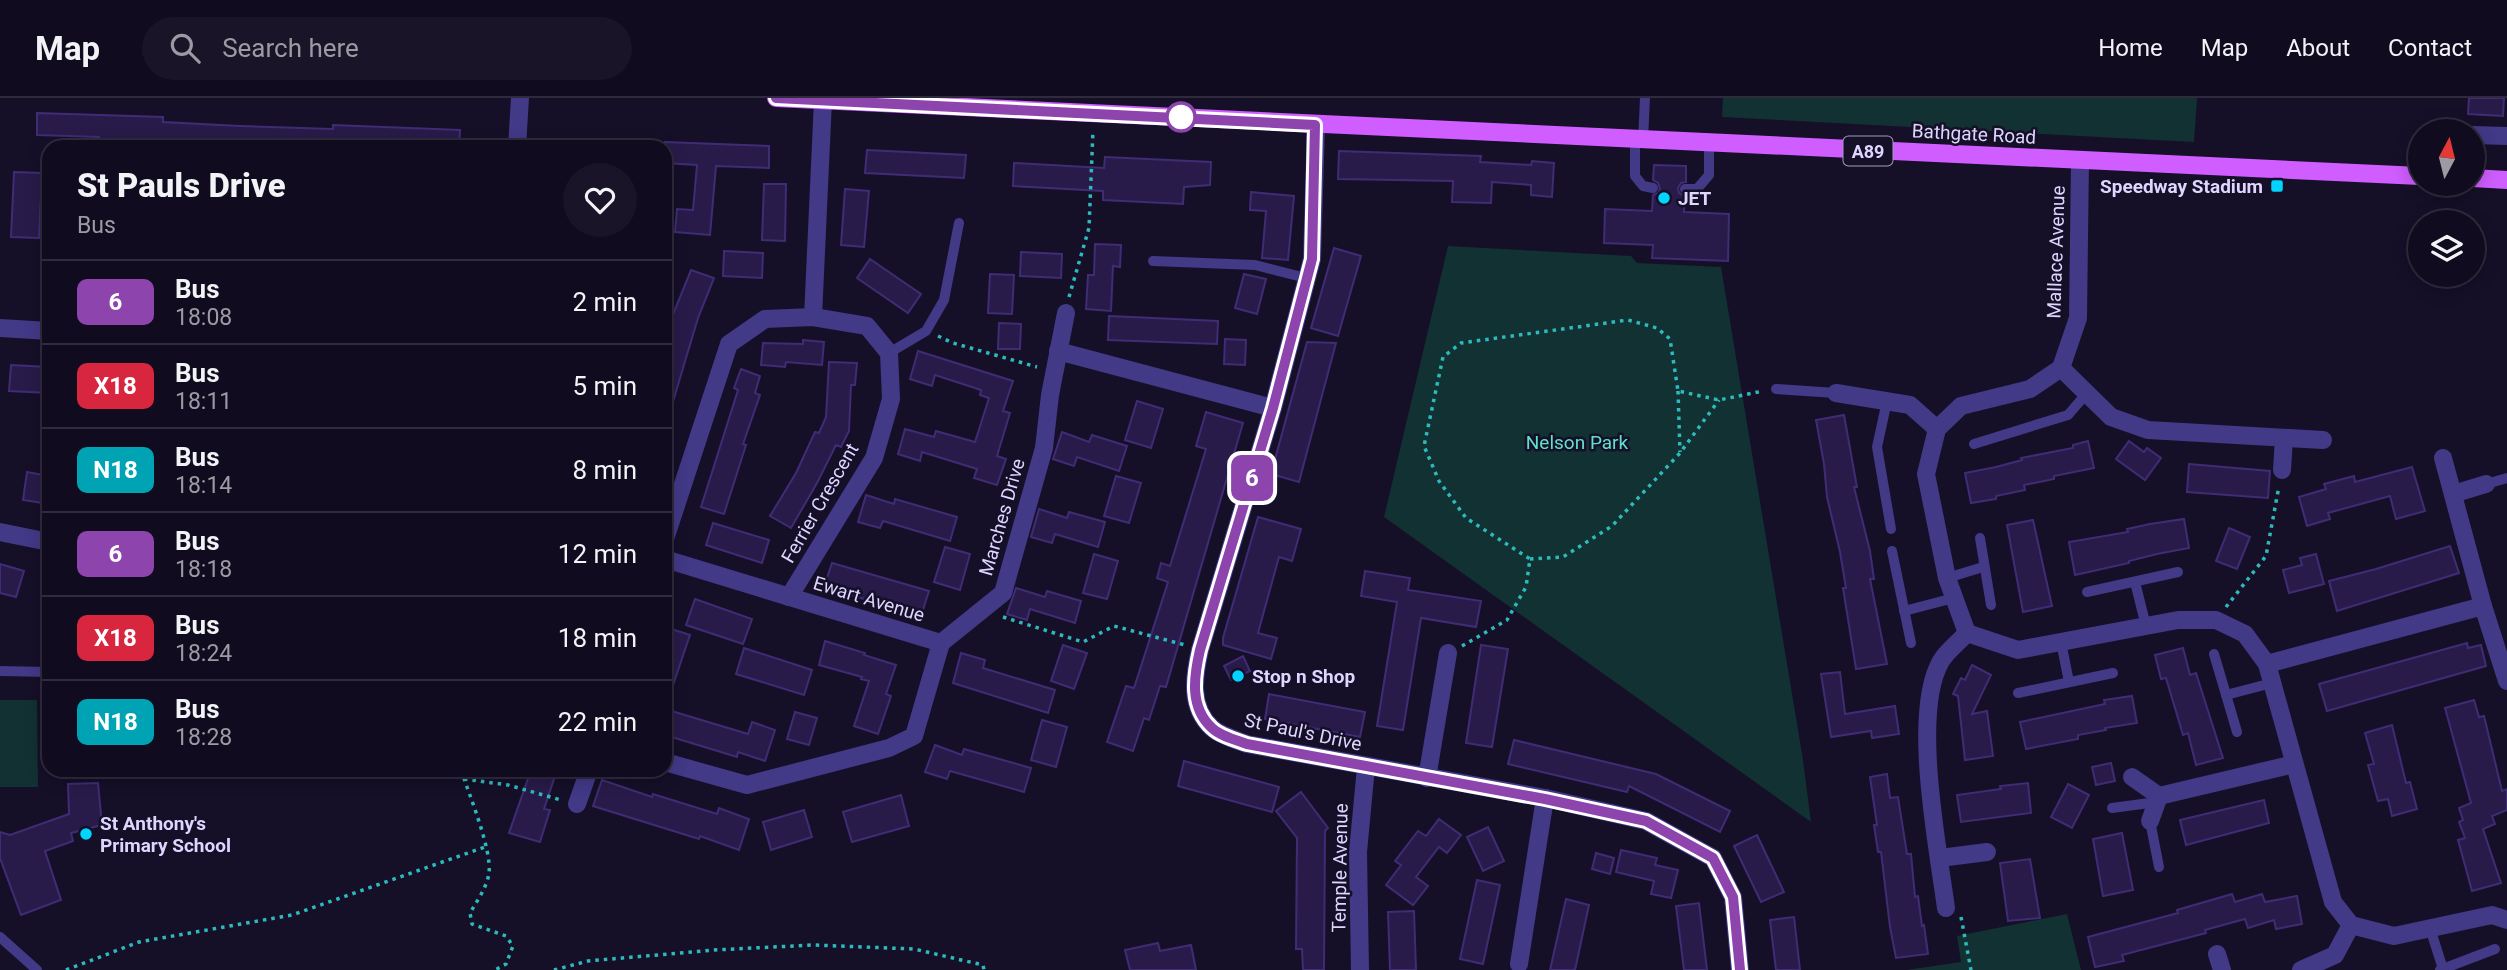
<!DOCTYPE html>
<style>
body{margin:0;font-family:Roboto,sans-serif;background:#191427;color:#f1f3f6;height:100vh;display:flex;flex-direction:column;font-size:26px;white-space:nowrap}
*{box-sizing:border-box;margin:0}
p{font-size:23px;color:#9c9ba4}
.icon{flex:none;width:38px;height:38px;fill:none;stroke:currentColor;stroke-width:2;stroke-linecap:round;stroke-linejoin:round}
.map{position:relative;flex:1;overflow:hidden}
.sheet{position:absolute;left:42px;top:42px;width:630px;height:637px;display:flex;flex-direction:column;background:#100b1e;border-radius:21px;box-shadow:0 4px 18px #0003,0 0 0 2px #302b3c}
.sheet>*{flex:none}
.badge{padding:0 14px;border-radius:10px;font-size:24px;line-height:46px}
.needle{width:46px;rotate:7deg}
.tools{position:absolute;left:2408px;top:21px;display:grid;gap:14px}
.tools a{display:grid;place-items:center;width:77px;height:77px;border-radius:50%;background:#100b1e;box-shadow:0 4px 18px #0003,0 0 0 2px #302b3c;font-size:35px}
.map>.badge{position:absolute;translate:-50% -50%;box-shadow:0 0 0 4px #fff}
.round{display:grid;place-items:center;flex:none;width:74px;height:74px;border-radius:37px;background:#191427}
.head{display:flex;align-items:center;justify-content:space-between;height:119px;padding:0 35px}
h1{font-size:33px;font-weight:800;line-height:52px}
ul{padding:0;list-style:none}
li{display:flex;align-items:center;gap:21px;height:84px;padding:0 35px;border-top:2px solid #302b3c}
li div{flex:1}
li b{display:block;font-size:26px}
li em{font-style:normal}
li .badge{min-width:77px;font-weight:700;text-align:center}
header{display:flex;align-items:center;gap:42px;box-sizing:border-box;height:98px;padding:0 35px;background:#100b1e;border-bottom:2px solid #302b3c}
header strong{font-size:33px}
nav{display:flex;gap:38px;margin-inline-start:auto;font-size:24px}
.search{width:490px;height:63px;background:#191427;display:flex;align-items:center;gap:18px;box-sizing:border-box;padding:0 24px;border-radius:38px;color:#9c9ba4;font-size:26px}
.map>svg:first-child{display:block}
.green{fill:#123132}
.building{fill:#281b49;stroke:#402c75;stroke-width:2}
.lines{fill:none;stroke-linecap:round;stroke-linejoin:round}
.path{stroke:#2dbabc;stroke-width:3.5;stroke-dasharray:3.5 5;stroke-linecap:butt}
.service{stroke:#423987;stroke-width:10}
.minor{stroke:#423987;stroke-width:18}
.primary{stroke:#cf5dff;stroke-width:18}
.line-casing{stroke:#fff;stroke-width:16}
.line{stroke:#8e44ad;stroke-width:10}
.stop-dot{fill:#fff;stroke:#8e44ad;stroke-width:3.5}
.poi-dot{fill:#02d3ff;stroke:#150f28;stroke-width:2.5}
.labels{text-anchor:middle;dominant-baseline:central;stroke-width:5;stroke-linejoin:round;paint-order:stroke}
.shield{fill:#150f28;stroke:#a29abe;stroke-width:2}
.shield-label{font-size:18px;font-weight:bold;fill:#ded6ff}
.street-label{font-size:19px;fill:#ded6ff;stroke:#150f28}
.poi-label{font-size:19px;font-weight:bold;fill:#ded6ff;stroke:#150f28;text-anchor:start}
.park-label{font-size:19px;fill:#5fe2cb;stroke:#150f28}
</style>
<header>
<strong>Map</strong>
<div class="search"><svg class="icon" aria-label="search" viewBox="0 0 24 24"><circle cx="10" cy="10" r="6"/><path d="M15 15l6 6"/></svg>Search here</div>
<nav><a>Home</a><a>Map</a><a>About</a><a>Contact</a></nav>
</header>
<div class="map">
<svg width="2507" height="872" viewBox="0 0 2507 872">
<rect width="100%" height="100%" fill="#150f28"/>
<g class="green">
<polygon points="1723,0 2197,0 2194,44 1722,19"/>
<polygon points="1448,148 1631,158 1637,165 1721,169 1803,662 1811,724 1384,419"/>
<polygon points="0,602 37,602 38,689 0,689"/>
<polygon points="464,672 497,672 495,679 466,677"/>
<polygon points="2067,816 2081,872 1906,872 1961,864 1957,838"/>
</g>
<g class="building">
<polygon points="2469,0 2504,0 2503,18 2468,16"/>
<polygon points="37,15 163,19 163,24 240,28 333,31 333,27 460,32 459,49 177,49 177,45 99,43 99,39 37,37"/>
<polygon points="665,44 769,48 769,70 716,68 710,137 675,134 677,111 693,112 697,67 665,65"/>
<polygon points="867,52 966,57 964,80 865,75"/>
<polygon points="1339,53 1481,58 1480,64 1531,67 1532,63 1554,65 1552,99 1531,97 1531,87 1492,84 1491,105 1452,104 1453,83 1338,81"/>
<polygon points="1105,59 1211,64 1210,87 1184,89 1183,106 1103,102 1103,93 1013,88 1014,65 1104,70"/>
<polygon points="1654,67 1686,68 1686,84 1681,85 1678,90 1679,95 1685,98 1684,114 1729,116 1728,163 1652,160 1653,147 1604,145 1605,111 1652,113 1653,97 1658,95 1660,91 1658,85 1653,82"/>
<polygon points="14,74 42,75 39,140 11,139"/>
<polygon points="764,86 786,86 785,143 762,142"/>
<polygon points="845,91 869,93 864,149 841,147"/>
<polygon points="1251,94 1294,98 1288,162 1262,160 1266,113 1250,112"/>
<polygon points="1095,146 1121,147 1120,169 1113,168 1111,213 1086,211 1088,177 1094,177"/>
<polygon points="1334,150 1361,158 1338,238 1311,230"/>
<polygon points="724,153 763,155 762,180 723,178"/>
<polygon points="1021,154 1062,156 1061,180 1020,178"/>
<polygon points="870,161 921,196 908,215 857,180"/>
<polygon points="691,172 714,180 698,220 669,317 665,316 665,236"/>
<polygon points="990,176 1014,177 1012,216 988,215"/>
<polygon points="1244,176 1266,181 1257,216 1235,210"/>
<polygon points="1109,218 1218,223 1217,246 1108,242"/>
<polygon points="999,225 1021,226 1020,251 998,251"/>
<polygon points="1225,241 1246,242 1245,267 1224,266"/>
<polygon points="803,242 824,244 822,267 786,264 785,269 761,267 763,245 803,246"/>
<polygon points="1307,244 1336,245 1299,384 1271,376"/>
<polygon points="918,253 1013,283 1003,313 1010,315 997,358 1006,361 997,387 974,380 977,371 922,354 920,363 898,356 905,331 934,339 936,333 975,344 989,300 980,297 981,292 935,277 932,288 910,281"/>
<polygon points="829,264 857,265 855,287 851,287 849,333 841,349 836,347 817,385 791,430 770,418 796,375 815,334 819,335 826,319"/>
<polygon points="11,267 49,269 49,295 9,293"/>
<polygon points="741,271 760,278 755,295 760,297 743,346 746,347 724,416 701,409 738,292 734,290"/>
<polygon points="1137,303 1163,311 1151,350 1125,342"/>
<polygon points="1206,314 1243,325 1166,589 1160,588 1149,622 1144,620 1133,653 1107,644 1126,588 1134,590 1168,484 1157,480 1161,465 1170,468 1206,351 1196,348"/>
<polygon points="1844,317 1857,389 1854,389 1870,453 1874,481 1870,481 1887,566 1856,571 1843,490 1846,490 1840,454 1827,399 1824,366 1816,322"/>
<polygon points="1062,334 1089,344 1092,337 1127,348 1119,373 1077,359 1074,368 1053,361"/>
<polygon points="2088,343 2094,370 2054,378 2054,381 2024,387 2025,392 1996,398 1996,401 1971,405 1965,375 1996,369 2022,362 2021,360 2073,350 2073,347"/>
<polygon points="2129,343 2144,354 2147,350 2161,360 2145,382 2116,361"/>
<polygon points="2189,366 2270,373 2268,400 2187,394"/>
<polygon points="2412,369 2425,413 2396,421 2390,398 2328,415 2330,421 2307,428 2299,399 2326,391 2324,386 2354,378 2355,384"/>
<polygon points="27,374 49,378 49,406 23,402"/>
<polygon points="1116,378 1141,385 1129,425 1104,418"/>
<polygon points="866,397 894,406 895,401 957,419 950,443 883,423 880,430 858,424"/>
<polygon points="1039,411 1067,420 1069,414 1105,424 1098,449 1055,436 1052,445 1031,439"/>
<polygon points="1258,419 1301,431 1292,463 1279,459 1258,535 1277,540 1271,561 1223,547 1223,540"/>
<polygon points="2184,421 2189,450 2157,456 2129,463 2129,465 2075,477 2069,444 2128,434 2127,431 2150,426"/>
<polygon points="2033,422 2052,508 2023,514 2007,427"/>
<polygon points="713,425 769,442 762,465 706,447"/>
<polygon points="2229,430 2250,439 2237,471 2216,463"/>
<polygon points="2450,448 2459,475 2337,513 2329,483 2376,471"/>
<polygon points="945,449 970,456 960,492 934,484"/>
<polygon points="1094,456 1118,463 1107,501 1083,495"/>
<polygon points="2316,456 2324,486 2289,495 2283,472 2302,467 2300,460"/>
<polygon points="832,465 929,493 921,518 824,489"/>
<polygon points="0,466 24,473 16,499 0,495"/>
<polygon points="1365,473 1410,480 1408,492 1481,503 1476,529 1421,520 1403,632 1377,628 1397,504 1361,498"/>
<polygon points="1016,490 1045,499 1047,493 1081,503 1075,525 1030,511 1027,522 1007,516"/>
<polygon points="695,501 752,521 743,546 686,527"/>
<polygon points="665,529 690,537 668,602 665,602"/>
<polygon points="825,543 865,555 864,557 896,567 886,596 891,598 878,636 854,628 869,583 861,581 862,579 819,567"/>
<polygon points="2467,545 2468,550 2481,547 2486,568 2327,613 2319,586"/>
<polygon points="1063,547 1087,555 1074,591 1051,583"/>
<polygon points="1481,547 1508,551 1492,649 1466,645"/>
<polygon points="744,550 812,572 804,597 736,576"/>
<polygon points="2183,550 2190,577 2196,575 2223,660 2196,667 2188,635 2183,637 2166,580 2161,581 2155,557"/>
<polygon points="961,555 985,562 983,570 1055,592 1048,615 953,585"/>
<polygon points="1243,558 1250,573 1231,582 1224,568"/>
<polygon points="1972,567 1991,577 1972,616 1987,613 1993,658 1965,662 1958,598 1953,596 1961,580 1965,582"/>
<polygon points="1840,574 1845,616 1895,608 1899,636 1872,640 1871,633 1831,639 1821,576"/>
<polygon points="1269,596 1365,614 1360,639 1265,621"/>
<polygon points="2132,598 2137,625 2105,630 2106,632 2078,637 2078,641 2026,651 2020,624 2105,606 2104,602"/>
<polygon points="2474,602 2479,619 2484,618 2502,693 2507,691 2507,712 2492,718 2495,726 2483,731 2501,785 2472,793 2458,742 2465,740 2459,724 2463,722 2459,710 2471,705 2445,610"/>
<polygon points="665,611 748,636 752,624 775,632 765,663 738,654 737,659 665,637"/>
<polygon points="795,614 817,620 809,647 787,641"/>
<polygon points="1042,622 1067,629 1056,669 1031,662"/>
<polygon points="2392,627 2406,685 2410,684 2417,711 2392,718 2388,701 2378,703 2368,667 2374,666 2365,635"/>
<polygon points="1514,642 1656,676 1730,713 1720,734 1629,688 1627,694 1508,666"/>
<polygon points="935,647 962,657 964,651 1031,670 1024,694 950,673 947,681 925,674"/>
<polygon points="1184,663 1279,689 1272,714 1178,688"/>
<polygon points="2111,665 2115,683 2096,687 2092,669"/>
<polygon points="531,672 557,672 544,711 550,712 540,744 509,735"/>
<polygon points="1887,676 1890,700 1898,699 1907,756 1911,756 1915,799 1918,798 1922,828 1924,827 1928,856 1896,860 1890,829 1881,754 1878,754 1874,727 1877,727 1870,679"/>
<polygon points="602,682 652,699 653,696 717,716 719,710 749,721 739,752 700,738 699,741 593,708"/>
<polygon points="98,685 102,727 71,735 73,743 45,753 61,802 21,817 0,760 0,734 10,737 69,716 68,686"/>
<polygon points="2028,685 2031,715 1961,724 1957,697 2001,691 2000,688"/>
<polygon points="2068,686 2089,697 2072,730 2051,719"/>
<polygon points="1301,694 1328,730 1325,733 1324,872 1303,872 1302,851 1296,851 1297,740 1276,713"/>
<polygon points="901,697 909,728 852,744 843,714"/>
<polygon points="2264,702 2269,725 2186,747 2180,722"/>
<polygon points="804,712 812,739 771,752 763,724"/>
<polygon points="1439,721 1461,737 1447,755 1439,749 1416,779 1428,788 1413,807 1386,787 1401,767 1395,763 1418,733 1426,738"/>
<polygon points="1488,729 1504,763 1483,773 1467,739"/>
<polygon points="2122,735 2133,792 2103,798 2093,741"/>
<polygon points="1757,737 1784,794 1761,804 1734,748"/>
<polygon points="1621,752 1657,760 1655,767 1678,772 1671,800 1651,796 1654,783 1616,774"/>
<polygon points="1596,755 1614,760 1610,776 1592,771"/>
<polygon points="2030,761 2040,820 2008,823 2000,765"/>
<polygon points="1477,782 1500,787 1483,866 1460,861"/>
<polygon points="2232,796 2235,804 2262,796 2265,804 2297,798 2302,826 2276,831 2274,822 2248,830 2245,821 2205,832 2206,835 2122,857 2124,863 2095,869 2088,839 2178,815 2177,812"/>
<polygon points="1566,801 1589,807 1575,872 1550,872"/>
<polygon points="1699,805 1707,872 1684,872 1676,808"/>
<polygon points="1414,813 1416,872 1390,872 1388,814"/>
<polygon points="1794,819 1800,872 1776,872 1770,822"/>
<polygon points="1158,845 1160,853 1191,847 1196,872 1130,872 1125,852"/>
</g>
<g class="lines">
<g class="path">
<polyline points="1069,199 1089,130 1093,32"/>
<polyline points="938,238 953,245 1037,269"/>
<polyline points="1678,293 1680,354"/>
<polyline points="1530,461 1563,459 1612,428 1680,355 1719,302"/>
<polyline points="2226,509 2266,458 2279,388"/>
<polyline points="1003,519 1083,544 1114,528 1185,547"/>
<polyline points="1462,548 1507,522 1526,489 1530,461 1466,420 1439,383 1424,348 1443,259 1461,245 1628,222 1657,230 1670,241 1678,293 1719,302 1763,293"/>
<path d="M 461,672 C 469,696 492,752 489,775 C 487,789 477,803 470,815 L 472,826 L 506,838 L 513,848 L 506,866 L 495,872"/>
<polyline points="464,681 508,687 561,702"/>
<polyline points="1961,819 1971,872"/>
<polyline points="66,872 139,844 292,817 485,749"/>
<polyline points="554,872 588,863 714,852 813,847 914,851 983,867 984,872"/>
</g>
<g class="service">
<polyline points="1635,42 1635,78 1643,88 1653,90"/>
<polyline points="1643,42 1645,0"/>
<polyline points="1685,91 1697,91 1709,77 1709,45"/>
<polyline points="1153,163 1255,167 1306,180"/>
<polyline points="889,255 926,233 944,202 959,125"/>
<polyline points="1776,291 1836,295"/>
<polyline points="1887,303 1877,349 1891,431"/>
<polyline points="1974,346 2068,317 2087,295"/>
<polyline points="2486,386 2507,380"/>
<polyline points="1980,440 1991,507"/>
<polyline points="1892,453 1911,545"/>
<polyline points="1947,480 1983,469"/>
<polyline points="2135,484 2146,528"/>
<polyline points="2087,494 2178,474"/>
<polyline points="1904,513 1954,500"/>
<polyline points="2061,544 2069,584"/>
<polyline points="2214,556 2237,634"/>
<polyline points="0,573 49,574"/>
<polyline points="2018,595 2113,575"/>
<polyline points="2226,597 2272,585"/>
<polyline points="2112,710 2157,704"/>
<polyline points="2150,723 2159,769"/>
<polyline points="2430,830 2443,871"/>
<polyline points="0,839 37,872"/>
<polyline points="2440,872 2495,851"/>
</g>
<g class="minor">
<path d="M 1316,27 L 1312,161 L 1273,310 L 1200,552 C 1194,578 1189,609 1212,630 C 1220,637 1236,642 1247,646 L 1545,700 L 1646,723 L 1713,760 L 1733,799 L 1740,872"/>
<polyline points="2473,37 2507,38"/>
<polyline points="517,49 520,0"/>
<polyline points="2080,62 2078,220 2061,270 2030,291 1961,308 1937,331 1926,376 1947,480 1967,535 2018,552 2178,522 2216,522 2245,536 2267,566 2333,804 2351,827 2394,838 2492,817 2507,822"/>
<polyline points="813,219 823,2"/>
<polyline points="0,230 49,233"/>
<polyline points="1058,253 1273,310"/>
<polyline points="2061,270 2111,319 2148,332 2323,342"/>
<polyline points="1836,295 1910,307 1937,331"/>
<polyline points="2443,360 2483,508"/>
<polyline points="2282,372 2284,340"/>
<polyline points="2453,396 2486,386"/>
<polyline points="0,434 49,444"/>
<polyline points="665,441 729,246 765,221 813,219 867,228 889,255 891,301 874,360 789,499"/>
<polyline points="665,461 941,545"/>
<polyline points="2267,566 2483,508 2507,583"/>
<polyline points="665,664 747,687 889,650 914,638 941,545 1003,495 1044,350 1050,297 1066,215"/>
<polyline points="2132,679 2159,698 2150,723"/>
<polyline points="1427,680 1448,555"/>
<polyline points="2159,698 2294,666"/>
<polyline points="577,706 589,672"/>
<polyline points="1940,760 1987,754"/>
<path d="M 1946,810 C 1938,750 1911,614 1941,563 C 1947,553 1959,544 1967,535"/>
<polyline points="2217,856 2222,872"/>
<polyline points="1519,866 1545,700"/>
<polyline points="1360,872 1358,754 1366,669"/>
<polyline points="2301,872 2335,857 2351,827"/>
</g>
<g class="primary">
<polyline points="776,0 2420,78"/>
<polyline points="2473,80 2507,82"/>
</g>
</g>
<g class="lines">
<defs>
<path id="line" d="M 776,0 L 1315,27 L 1312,161 L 1273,310 L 1200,552 C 1194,578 1189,609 1212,630 C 1220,638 1236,642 1247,646 L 1545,701 L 1646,723 L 1713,760 L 1733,799 L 1740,872"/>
</defs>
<use href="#line" class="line-casing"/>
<use href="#line" class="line"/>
</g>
<circle class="stop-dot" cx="1181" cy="19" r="14"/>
<g class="poi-dot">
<rect x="2270" y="81" width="14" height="14" rx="3.5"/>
<circle cx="1664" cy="100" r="7"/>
<circle cx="1238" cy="578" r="7"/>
<circle cx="86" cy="736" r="7"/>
</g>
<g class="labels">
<rect class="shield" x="1843.5" y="38.5" width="49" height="29" rx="5"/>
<g class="shield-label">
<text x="1868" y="53">A89</text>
</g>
<g class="street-label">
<text transform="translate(1974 36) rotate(3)">Bathgate Road</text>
<text transform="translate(2056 154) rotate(-88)">Mallace Avenue</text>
<text transform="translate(820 405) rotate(-60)">Ferrier Crescent</text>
<text transform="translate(1002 419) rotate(-74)">Marches Drive</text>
<text transform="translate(869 501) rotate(17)">Ewart Avenue</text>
<text transform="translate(1303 634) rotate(12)">St Paul's Drive</text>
<text transform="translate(1340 770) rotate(-89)">Temple Avenue</text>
</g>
<g class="poi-label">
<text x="2263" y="88" text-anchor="end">Speedway Stadium</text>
<text x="1678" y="100">JET</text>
<text x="1252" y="578">Stop n Shop</text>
<text x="100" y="725">St Anthony's<tspan x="100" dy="22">Primary School</tspan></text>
</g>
<g class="park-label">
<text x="1577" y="344">Nelson Park</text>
</g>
</g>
</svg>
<div class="tools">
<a><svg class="needle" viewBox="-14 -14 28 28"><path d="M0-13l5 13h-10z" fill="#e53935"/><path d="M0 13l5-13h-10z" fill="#9c9ba4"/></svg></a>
<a><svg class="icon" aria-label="layers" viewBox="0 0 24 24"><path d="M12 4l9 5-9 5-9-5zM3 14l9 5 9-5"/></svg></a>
</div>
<b class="badge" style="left:1252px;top:380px;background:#8e44ad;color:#fff">6</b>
<section class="sheet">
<div class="head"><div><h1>St Pauls Drive</h1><p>Bus</p></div><a class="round"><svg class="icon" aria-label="heart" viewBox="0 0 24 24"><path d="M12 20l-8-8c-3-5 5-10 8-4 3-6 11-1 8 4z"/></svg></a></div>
<ul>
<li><span class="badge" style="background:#8e44ad;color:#fff">6</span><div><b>Bus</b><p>18:08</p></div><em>2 min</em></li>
<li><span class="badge" style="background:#d7263d;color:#fff">X18</span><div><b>Bus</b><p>18:11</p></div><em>5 min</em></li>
<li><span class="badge" style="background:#00a3b4;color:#fff">N18</span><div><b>Bus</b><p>18:14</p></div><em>8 min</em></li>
<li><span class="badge" style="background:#8e44ad;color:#fff">6</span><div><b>Bus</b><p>18:18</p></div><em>12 min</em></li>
<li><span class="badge" style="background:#d7263d;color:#fff">X18</span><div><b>Bus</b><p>18:24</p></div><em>18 min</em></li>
<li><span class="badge" style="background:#00a3b4;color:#fff">N18</span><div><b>Bus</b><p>18:28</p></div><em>22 min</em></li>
</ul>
</section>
</div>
